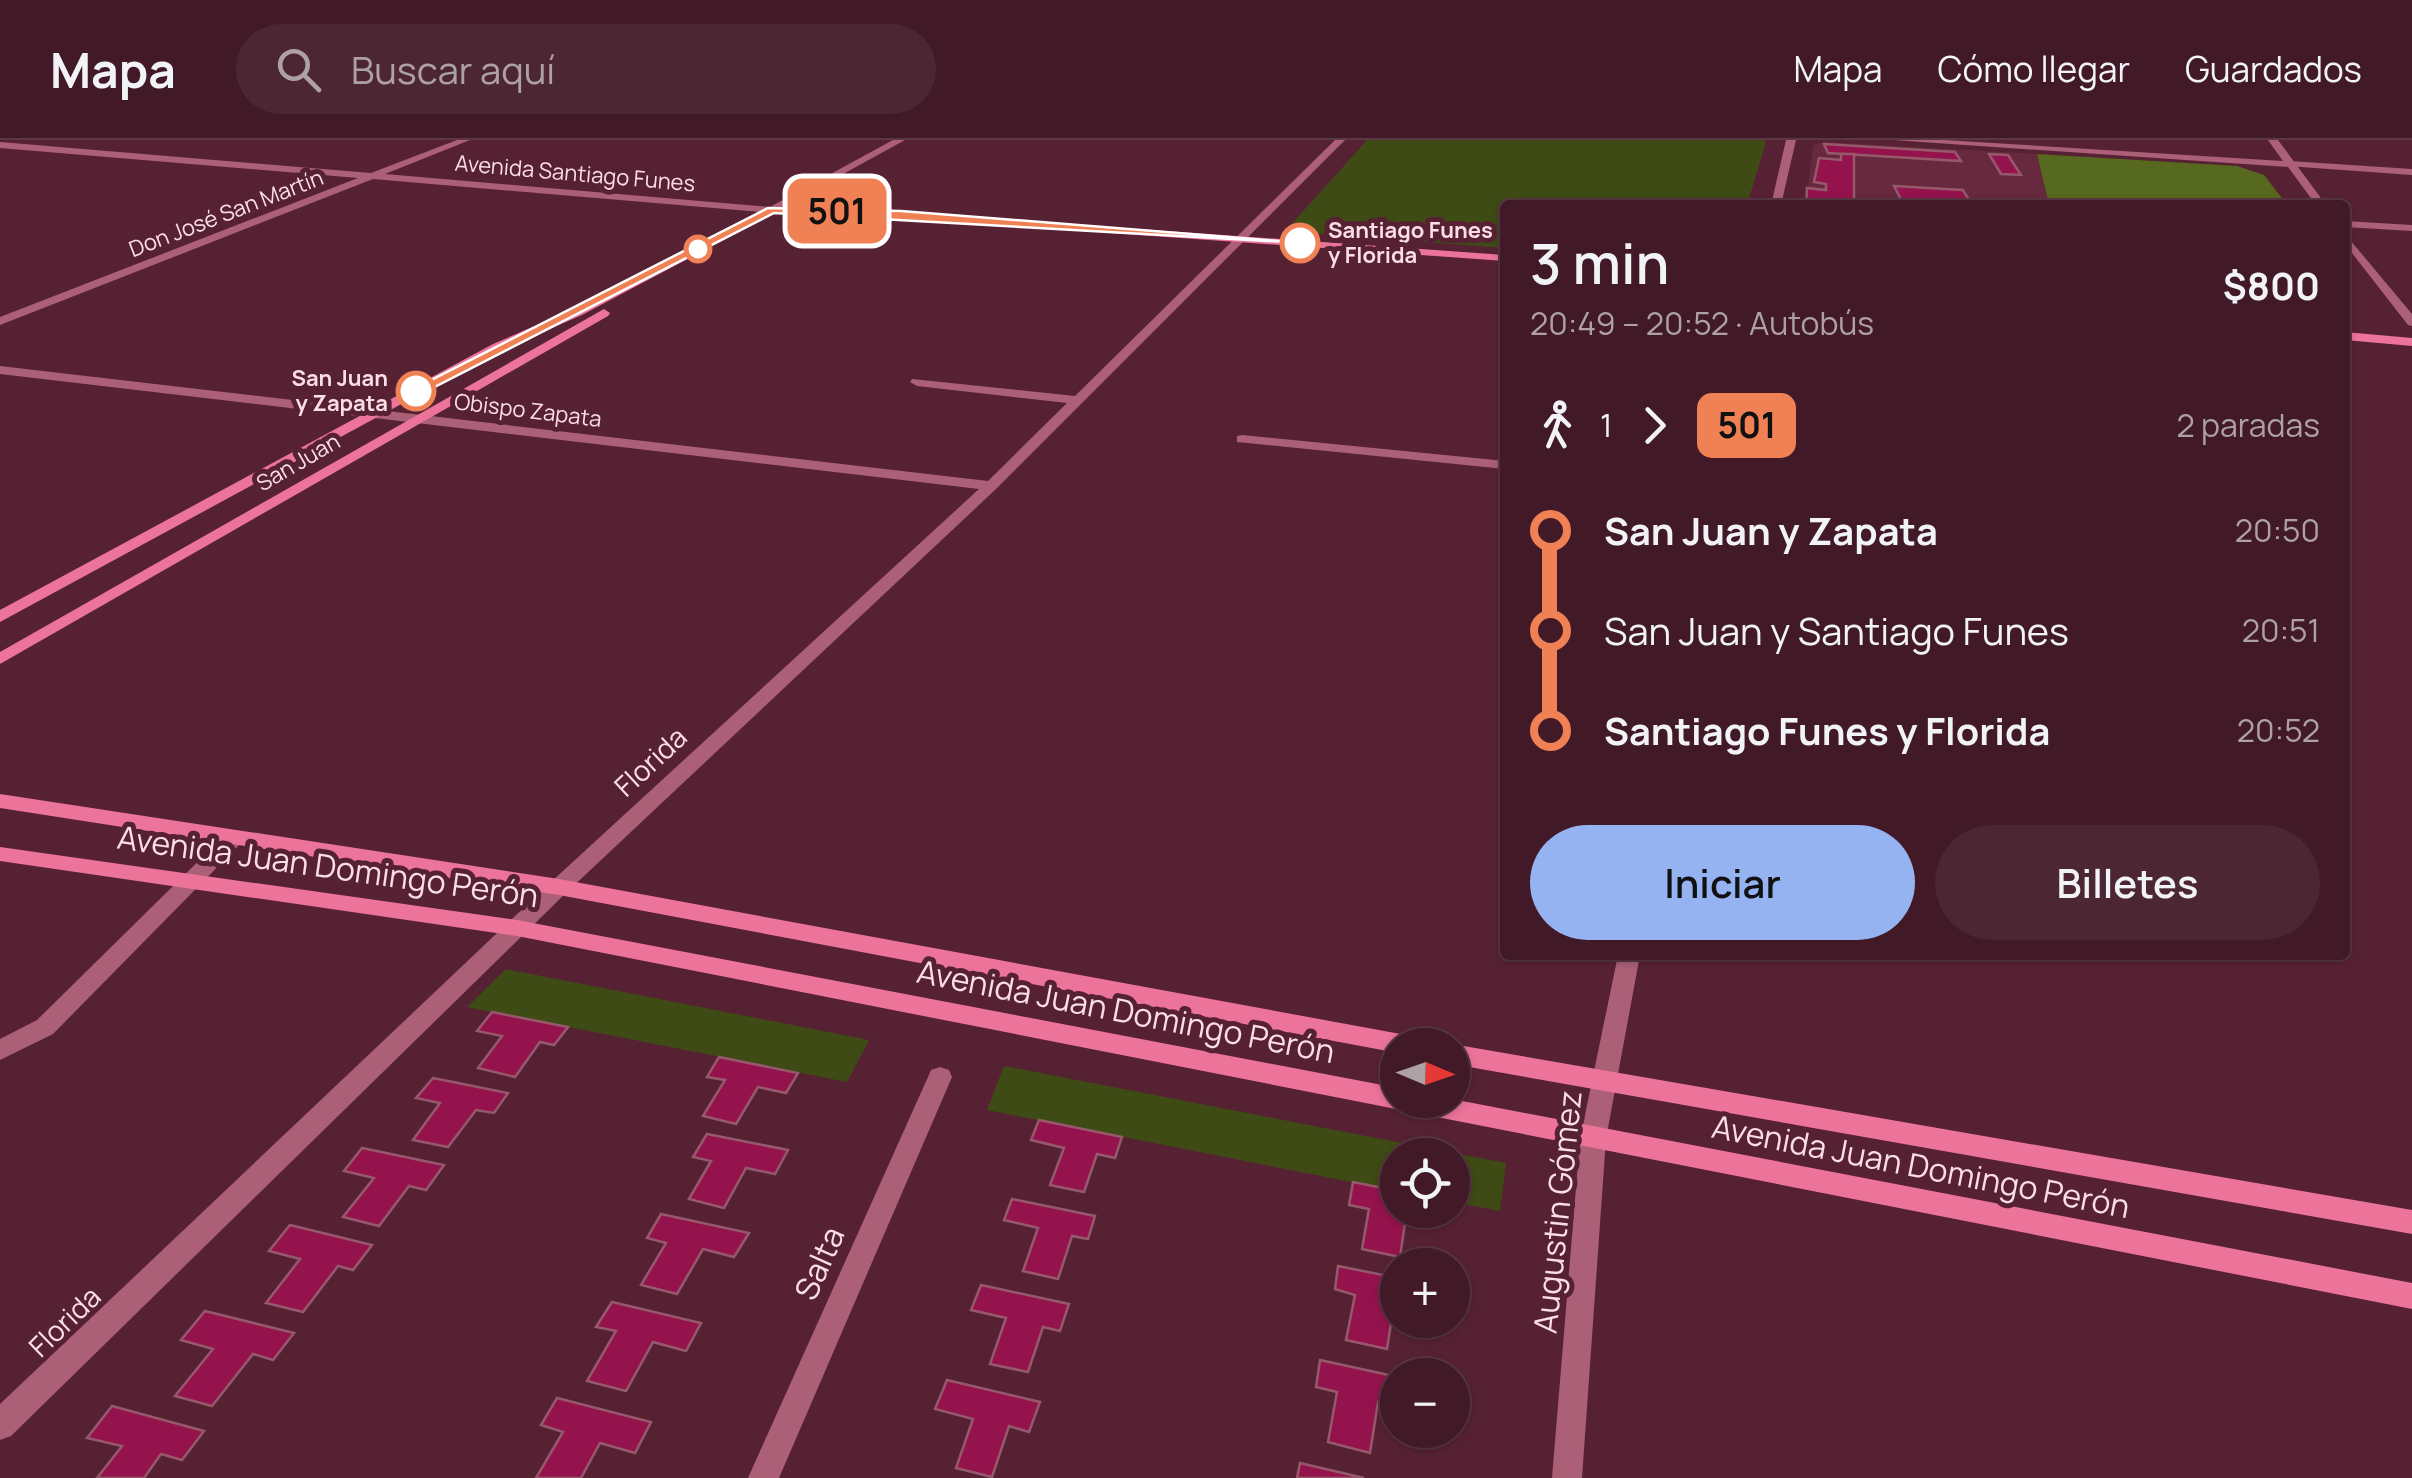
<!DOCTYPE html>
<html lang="es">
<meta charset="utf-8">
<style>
body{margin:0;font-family:Manrope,sans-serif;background:#4c2633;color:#f1f3f6;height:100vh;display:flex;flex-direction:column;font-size:38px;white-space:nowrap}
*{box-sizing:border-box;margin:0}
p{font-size:32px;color:#aea0a7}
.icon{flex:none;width:55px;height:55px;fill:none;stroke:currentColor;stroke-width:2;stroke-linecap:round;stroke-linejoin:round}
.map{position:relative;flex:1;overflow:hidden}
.details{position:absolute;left:1500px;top:60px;width:850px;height:760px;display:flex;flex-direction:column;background:#411927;border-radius:10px;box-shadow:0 2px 8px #0004,0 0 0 2px #5a3844}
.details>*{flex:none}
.badge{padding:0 20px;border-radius:15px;font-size:35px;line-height:65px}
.needle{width:65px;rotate:92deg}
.tools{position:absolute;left:1380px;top:888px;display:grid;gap:20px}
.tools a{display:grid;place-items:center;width:90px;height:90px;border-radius:50%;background:#411927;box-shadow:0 2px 8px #0004,0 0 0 2px #5a3844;font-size:50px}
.map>.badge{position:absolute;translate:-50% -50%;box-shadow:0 0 0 5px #fff}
.legs{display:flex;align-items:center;gap:15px;height:110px;padding:0 30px;font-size:32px}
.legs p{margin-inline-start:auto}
.summary{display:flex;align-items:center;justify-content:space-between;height:170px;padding:0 30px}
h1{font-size:55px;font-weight:600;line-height:75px}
.action{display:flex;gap:20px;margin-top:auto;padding:20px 30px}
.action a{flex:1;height:115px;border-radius:60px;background:#95b2f1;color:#111;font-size:40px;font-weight:600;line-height:115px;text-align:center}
.action a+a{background:#4c2633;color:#f1f3f6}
ul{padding:0 30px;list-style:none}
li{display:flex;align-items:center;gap:35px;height:100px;font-size:38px}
li i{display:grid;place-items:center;width:15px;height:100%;margin:0 12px;background:currentColor}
li i::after{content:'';width:25px;height:25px;margin:-12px;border:8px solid;border-radius:50%;background:#411927}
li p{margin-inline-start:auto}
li:first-child i{background:linear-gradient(#0000 50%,currentColor 0)}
li:last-child i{background:linear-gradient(currentColor 50%,#0000 0)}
header{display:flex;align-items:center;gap:60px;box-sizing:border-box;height:140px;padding:0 50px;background:#411927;border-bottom:2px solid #5a3844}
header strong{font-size:48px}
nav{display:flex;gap:55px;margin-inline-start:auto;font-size:35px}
.search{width:700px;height:90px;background:#4c2633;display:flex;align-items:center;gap:25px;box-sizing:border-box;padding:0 35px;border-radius:55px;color:#aea0a7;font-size:38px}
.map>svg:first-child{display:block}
.built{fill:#66293d}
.green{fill:#3e4b15}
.forest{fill:#57681f}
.building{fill:#95134d;stroke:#96596b;stroke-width:2.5}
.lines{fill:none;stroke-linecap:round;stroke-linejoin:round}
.lane{fill:#ab6077;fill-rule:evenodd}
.street{fill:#ab6077;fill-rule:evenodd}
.secondary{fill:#ec739a;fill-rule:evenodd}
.line-1{fill:#f08154;stroke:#fff;stroke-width:2.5}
.stop-1-dot{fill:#fff;stroke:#f08154;stroke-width:5}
.labels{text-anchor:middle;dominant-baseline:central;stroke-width:10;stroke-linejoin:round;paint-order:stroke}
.far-street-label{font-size:22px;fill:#fbdee5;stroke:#572134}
.far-stop-label{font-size:22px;font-weight:bold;fill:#fbdee5;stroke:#572134;text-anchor:start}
.street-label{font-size:28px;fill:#fbdee5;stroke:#572134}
.near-street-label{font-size:32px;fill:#fbdee5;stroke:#572134}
</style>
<header>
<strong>Mapa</strong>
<div class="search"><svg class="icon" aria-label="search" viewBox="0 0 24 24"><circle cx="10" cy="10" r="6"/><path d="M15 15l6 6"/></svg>Buscar aquí</div>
<nav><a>Mapa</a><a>Cómo llegar</a><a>Guardados</a></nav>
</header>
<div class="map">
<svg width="2412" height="1338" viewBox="0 0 2412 1338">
<rect width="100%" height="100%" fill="#572134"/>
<polygon class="built" points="1826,2 2037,14 2049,65 1806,65 1813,5"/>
<g class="green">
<polygon points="1367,0 1762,0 1766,2 1747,65 1505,65 1505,108 1296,92 1289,87"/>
<polygon points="506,829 869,900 847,942 467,867"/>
<polygon points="1004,926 1506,1023 1500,1071 1453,1062 1452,1015 1398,1015 1397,1051 987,970"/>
</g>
<polygon class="forest" points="2037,14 2237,26 2264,35 2287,65 2049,65"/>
<g class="building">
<polygon points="1824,4 1955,12 1961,21 1828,13"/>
<polygon points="1841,14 1854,14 1854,65 1806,65 1807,48 1826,50 1826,44 1814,42 1819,18 1841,20"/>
<polygon points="1989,14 2008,15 2021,35 2001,34"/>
<polygon points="1894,46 1963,50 1972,65 1904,65"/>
<polygon points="492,872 568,887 554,905 540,902 515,937 478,928 502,896 477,891"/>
<polygon points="719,917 798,933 786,953 758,947 736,984 703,976 725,940 707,937"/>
<polygon points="433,938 508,953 494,973 476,970 448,1007 413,1000 440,963 416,958"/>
<polygon points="1039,980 1122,997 1115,1018 1097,1014 1084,1052 1050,1045 1064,1008 1031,1000"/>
<polygon points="707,994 788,1010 775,1034 746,1028 724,1068 689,1059 711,1021 693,1017"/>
<polygon points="362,1008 444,1025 426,1050 409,1046 379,1086 343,1077 374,1038 344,1031"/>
<polygon points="1353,1042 1398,1051 1398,1070 1442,1070 1440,1084 1406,1076 1400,1117 1362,1109 1369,1069 1349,1065"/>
<polygon points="1012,1059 1095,1076 1088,1099 1072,1096 1058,1139 1023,1131 1038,1088 1004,1080"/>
<polygon points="661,1074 749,1093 734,1117 703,1109 677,1154 641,1145 666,1103 647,1098"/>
<polygon points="290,1085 372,1105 353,1130 338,1126 303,1172 266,1163 300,1119 269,1111"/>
<polygon points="1338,1126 1398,1138 1398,1165 1394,1164 1387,1209 1346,1200 1355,1155 1335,1149"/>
<polygon points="981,1145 1069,1164 1060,1191 1043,1187 1028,1232 990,1224 1006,1178 971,1170"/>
<polygon points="612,1162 701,1183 686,1211 653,1202 626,1251 587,1241 616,1191 596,1187"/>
<polygon points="205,1171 294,1193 273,1220 253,1214 212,1266 175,1256 213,1209 181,1200"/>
<polygon points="1320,1220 1398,1237 1398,1267 1378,1262 1370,1313 1328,1302 1337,1252 1316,1247"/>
<polygon points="947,1240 1040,1262 1029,1292 1009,1286 992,1337 956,1328 973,1279 935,1269"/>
<polygon points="557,1258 651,1282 635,1313 600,1303 581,1338 536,1338 563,1292 541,1285"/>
<polygon points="112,1266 204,1291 182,1320 161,1314 144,1338 97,1338 122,1306 87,1298"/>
<polygon points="1300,1323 1364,1338 1297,1338"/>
</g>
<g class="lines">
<g class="lane">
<polygon points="2290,21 2412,29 2412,35 2287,26"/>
<polygon points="235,690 242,692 245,697 242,702 53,894 0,920 0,899 37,880 228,692"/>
</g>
<g class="street">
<polygon points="457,0 470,0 385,34 770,67 893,0 905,0 772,73 373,39 0,185 0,177 358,38 0,8 0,2 371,33"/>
<polygon points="1335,0 1345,0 996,349 567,752 11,1296 0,1300 0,1264 551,742 979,349 0,234 0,226 988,341 1067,263 917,246 910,242 912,239 1075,256"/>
<polygon points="1786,0 1796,0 1781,65 1771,65"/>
<polygon points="1893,0 1944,0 2283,21 2268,0 2278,0 2326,65 2316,65 2288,27"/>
<polygon points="2345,81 2412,85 2412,91 2345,87"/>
<polygon points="2345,94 2412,174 2412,186 2408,185 2345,104"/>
<polygon points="1242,295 1505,321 1505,329 1237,302 1237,296"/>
<polygon points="1618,815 1640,815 1606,999 1582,1338 1552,1338 1580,999"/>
<polygon points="940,927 949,930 952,937 779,1338 748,1338 928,937 931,930"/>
</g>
<g class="secondary">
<polygon points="768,68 901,72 1505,115 1505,121 901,78 774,73 582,175 501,210 0,482 0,470 493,204 574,169"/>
<polygon points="604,169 610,173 608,176 0,524 0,512"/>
<polygon points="2345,192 2412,198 2412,206 2345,200"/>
<polygon points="0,654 559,739 1406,895 1414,898 1418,905 1398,905 1398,913 559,755 0,668"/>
<polygon points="0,707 517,780 1398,948 1398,960 1452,959 2412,1143 2412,1169 517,796 0,721"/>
<polygon points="1452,904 2412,1070 2412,1094 1452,924"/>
</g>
</g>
<polygon class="line-1" points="768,68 901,71 1305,103 774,73 421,254 410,251"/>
<g class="stop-1-dot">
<circle cx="1300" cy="103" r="18"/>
<circle cx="698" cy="109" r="12"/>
<circle cx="416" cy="251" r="18"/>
</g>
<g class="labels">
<g class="far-street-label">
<text transform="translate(575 33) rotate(5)">Avenida Santiago Funes</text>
<text transform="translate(226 73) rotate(-21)">Don José San Martín</text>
<text transform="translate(528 270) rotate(7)">Obispo Zapata</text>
<text transform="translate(298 322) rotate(-30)">San Juan</text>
</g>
<g class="far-stop-label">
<text x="1328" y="90">Santiago Funes<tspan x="1328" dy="25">y Florida</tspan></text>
<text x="388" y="238" text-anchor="end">San Juan<tspan x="388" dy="25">y Zapata</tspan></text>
</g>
<g class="street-label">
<text transform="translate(650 621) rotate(-43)">Florida</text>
<text transform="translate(64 1181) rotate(-44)">Florida</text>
</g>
<g class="near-street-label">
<text transform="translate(328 726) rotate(8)">Avenida Juan Domingo Perón</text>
<text transform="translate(1126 871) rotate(11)">Avenida Juan Domingo Perón</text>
<text transform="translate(1921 1026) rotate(11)">Avenida Juan Domingo Perón</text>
<text transform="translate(1557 1072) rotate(-84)">Augustin Gómez</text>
<text transform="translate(819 1123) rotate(-66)">Salta</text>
</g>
</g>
</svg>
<div class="tools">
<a><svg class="needle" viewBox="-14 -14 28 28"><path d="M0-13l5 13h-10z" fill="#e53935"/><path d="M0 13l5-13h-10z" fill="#aea0a7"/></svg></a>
<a><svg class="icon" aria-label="locate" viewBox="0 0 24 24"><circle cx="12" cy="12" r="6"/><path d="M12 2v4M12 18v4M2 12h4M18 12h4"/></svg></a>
<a>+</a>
<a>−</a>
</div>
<b class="badge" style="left:837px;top:71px;background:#f08154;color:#111">501</b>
<section class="details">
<div class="summary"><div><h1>3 min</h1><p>20:49 – 20:52 · Autobús</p></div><b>$800</b></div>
<div class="legs"><svg class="icon" aria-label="walk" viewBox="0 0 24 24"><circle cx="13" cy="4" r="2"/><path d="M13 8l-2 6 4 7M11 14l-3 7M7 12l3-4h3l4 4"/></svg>1<svg class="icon" aria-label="forward" viewBox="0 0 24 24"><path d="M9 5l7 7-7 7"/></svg><b class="badge" style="background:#f08154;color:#111">501</b><p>2 paradas</p></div>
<ul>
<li><i style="color:#f08154"></i><b>San Juan y Zapata</b><p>20:50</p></li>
<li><i style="color:#f08154"></i><span>San Juan y Santiago Funes</span><p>20:51</p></li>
<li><i style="color:#f08154"></i><b>Santiago Funes y Florida</b><p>20:52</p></li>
</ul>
<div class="action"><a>Iniciar</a><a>Billetes</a></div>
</section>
</div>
